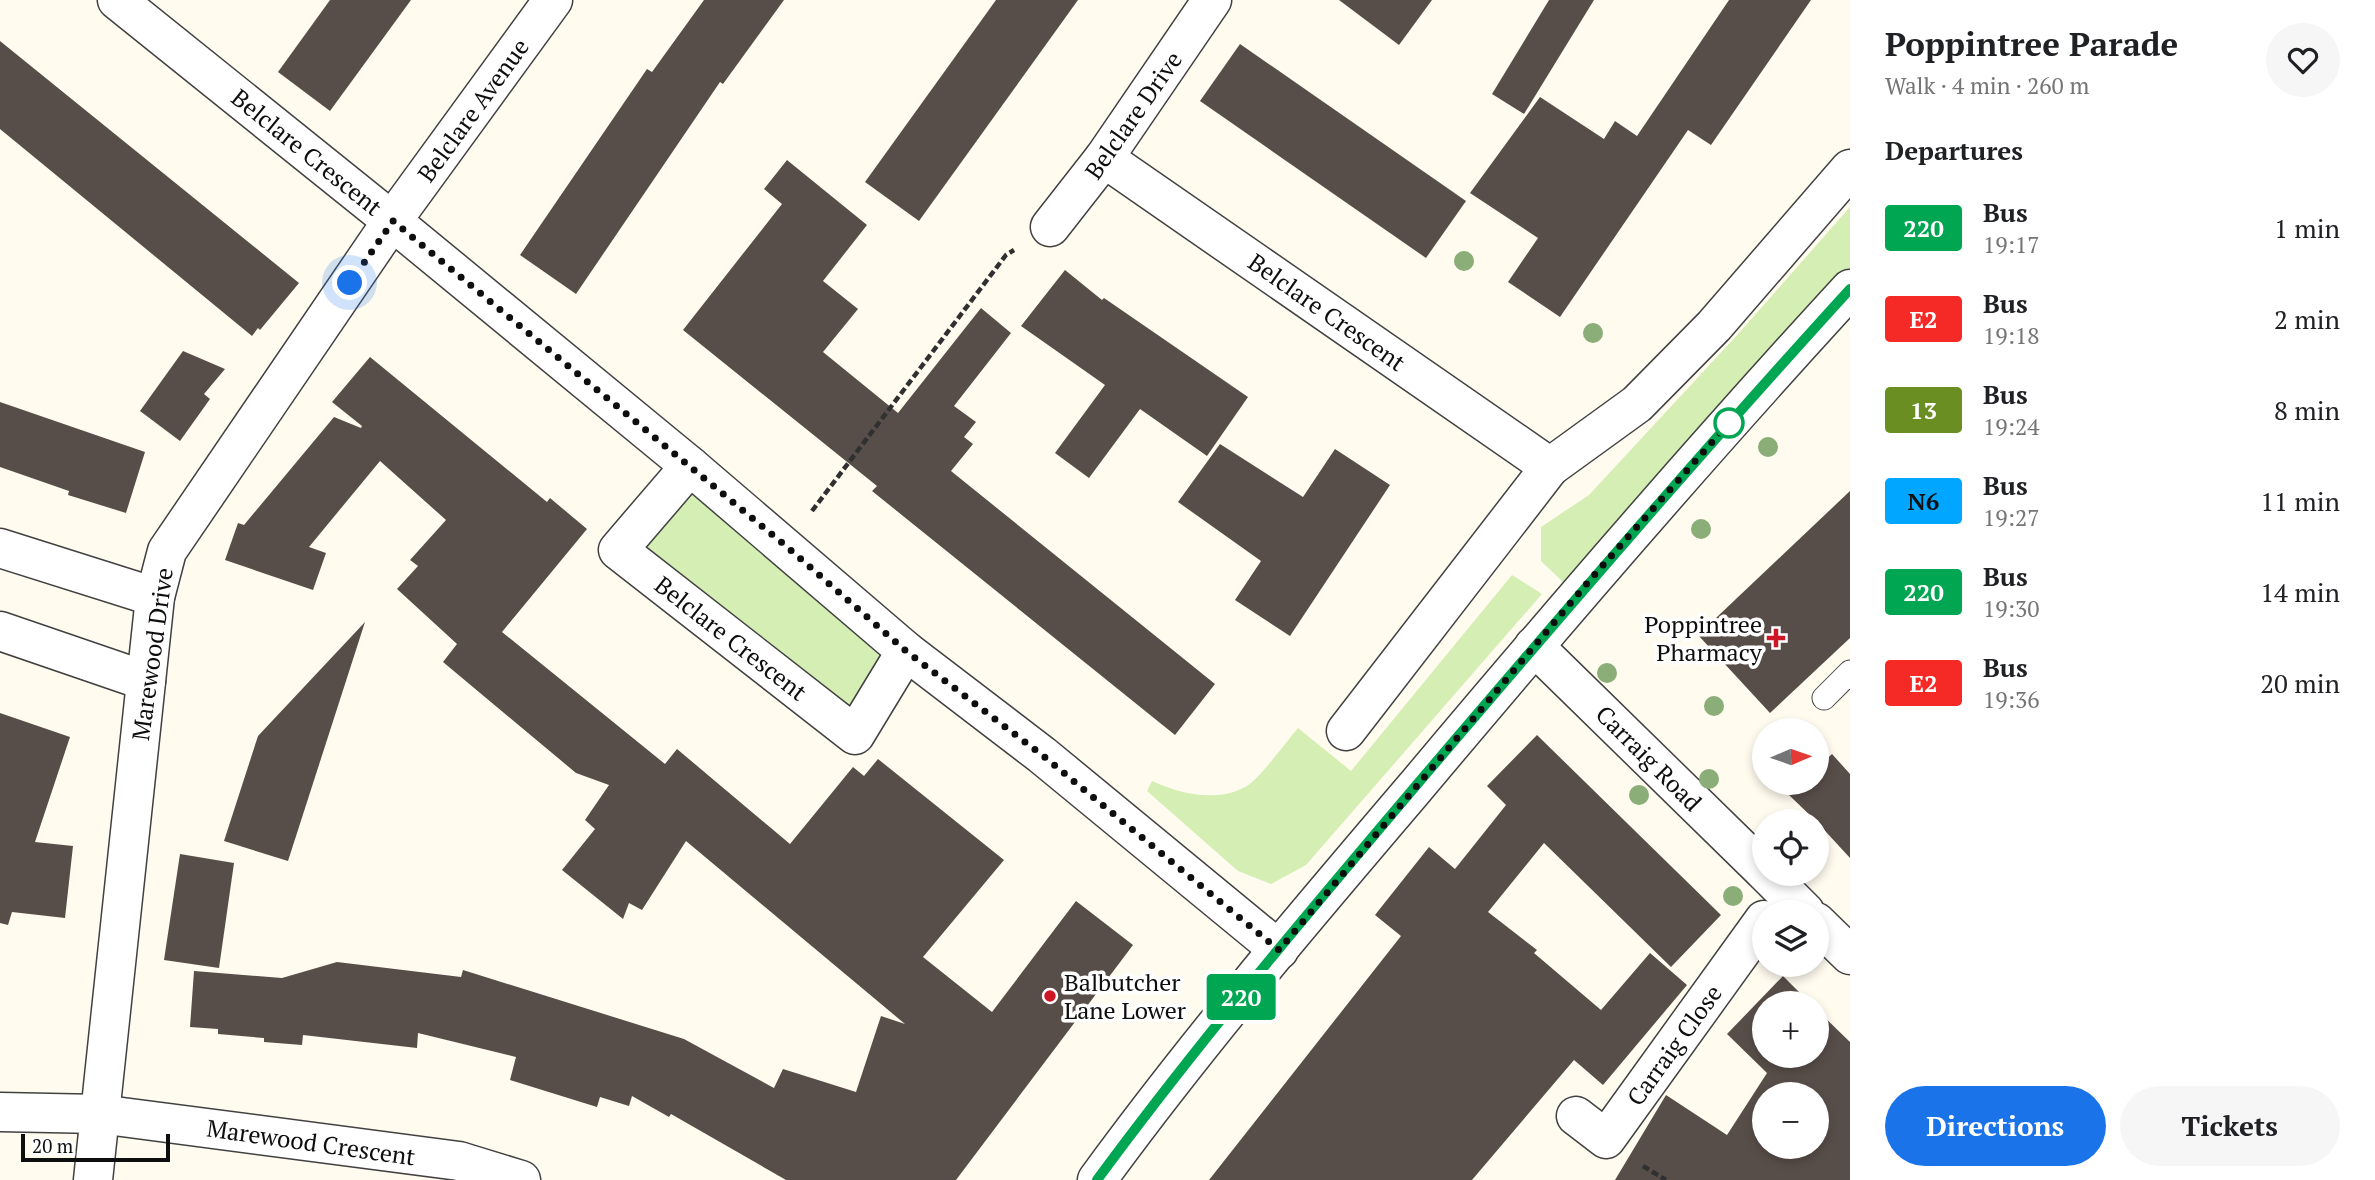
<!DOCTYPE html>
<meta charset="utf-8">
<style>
body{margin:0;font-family:"PT Serif",serif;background:#f6f6f6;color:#202124;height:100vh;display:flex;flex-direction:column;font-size:26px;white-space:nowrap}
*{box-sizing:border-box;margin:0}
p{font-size:23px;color:#757577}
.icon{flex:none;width:38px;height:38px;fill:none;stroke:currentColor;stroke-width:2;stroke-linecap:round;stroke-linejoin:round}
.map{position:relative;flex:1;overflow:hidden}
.sheet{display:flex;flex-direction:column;background:#fff;width:525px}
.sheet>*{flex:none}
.badge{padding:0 14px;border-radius:5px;font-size:24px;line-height:46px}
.needle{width:46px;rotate:88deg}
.controls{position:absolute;left:1752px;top:718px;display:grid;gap:14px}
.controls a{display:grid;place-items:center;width:77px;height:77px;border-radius:50%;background:#fff;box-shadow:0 4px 10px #0003;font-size:35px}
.scale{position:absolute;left:21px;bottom:18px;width:149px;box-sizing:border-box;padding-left:7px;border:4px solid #0e0e0e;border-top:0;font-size:19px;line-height:24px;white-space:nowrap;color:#0e0e0e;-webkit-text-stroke:5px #fff;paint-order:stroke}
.you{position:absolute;width:35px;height:35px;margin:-18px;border:5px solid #fff;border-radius:50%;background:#1a73e8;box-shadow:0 0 0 10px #1a73e833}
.map>.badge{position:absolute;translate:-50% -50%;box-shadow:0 0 0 4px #fff}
h2{padding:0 35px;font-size:26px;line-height:63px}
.round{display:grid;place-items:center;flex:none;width:74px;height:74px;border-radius:37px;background:#f6f6f6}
.summary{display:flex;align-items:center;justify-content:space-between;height:119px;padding:0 35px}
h1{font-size:33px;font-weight:600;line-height:52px}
.action{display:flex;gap:14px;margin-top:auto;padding:14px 35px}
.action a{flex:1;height:80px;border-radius:42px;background:#1a73e8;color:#fff;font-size:28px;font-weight:600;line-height:80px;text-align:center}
.action a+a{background:#f6f6f6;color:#202124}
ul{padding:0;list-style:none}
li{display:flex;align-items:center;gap:21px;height:91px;padding:0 35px}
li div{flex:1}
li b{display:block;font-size:26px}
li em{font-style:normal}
li .badge{min-width:77px;font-weight:700;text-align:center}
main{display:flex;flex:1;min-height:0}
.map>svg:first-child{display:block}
.green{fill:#d4eeb4}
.building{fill:#584e49;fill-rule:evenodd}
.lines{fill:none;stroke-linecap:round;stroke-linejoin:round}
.service-casing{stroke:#414141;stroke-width:25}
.minor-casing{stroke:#414141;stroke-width:41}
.tertiary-casing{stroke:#414141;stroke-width:41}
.path{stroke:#303030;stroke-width:4.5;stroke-dasharray:7 3.5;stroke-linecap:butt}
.service{stroke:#fff;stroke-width:23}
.minor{stroke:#fff;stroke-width:38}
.tertiary{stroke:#fff;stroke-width:38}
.tree{fill:#8bad78}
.line-casing{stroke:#fff;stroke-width:16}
.line{stroke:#00a651;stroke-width:10}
.walk{stroke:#0e0e0e;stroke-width:7;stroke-dasharray:0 12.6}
.stop-dot{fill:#fff;stroke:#00a651;stroke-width:3.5}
.poi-dot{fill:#cd1726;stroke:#fff;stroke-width:2.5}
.labels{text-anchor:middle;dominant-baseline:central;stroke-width:7;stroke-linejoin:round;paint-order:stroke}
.street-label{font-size:24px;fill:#0e0e0e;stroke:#fff}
.poi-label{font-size:24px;fill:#0e0e0e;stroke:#fff;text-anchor:end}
</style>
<main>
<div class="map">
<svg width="1850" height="1180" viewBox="0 0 1850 1180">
<rect width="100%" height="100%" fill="#fffbef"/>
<g class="green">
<polygon points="1850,207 1850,278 1563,582 1541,561 1541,527 1589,495 1739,333"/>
<polygon points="690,467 920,656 855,734 618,550"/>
<path d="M 1512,575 L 1542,594 L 1306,865 L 1271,884 L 1238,871 L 1147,791 L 1152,781 C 1181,794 1217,803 1247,786 C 1259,779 1287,741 1298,728 L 1351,771 Z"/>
</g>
<g class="building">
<polygon points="330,0 411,0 330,111 278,72"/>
<polygon points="704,0 784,0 723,84 720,82 576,294 520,255 647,69 652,72"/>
<polygon points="996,0 1078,0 919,221 865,182"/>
<polygon points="1339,0 1432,0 1399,45"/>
<polygon points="1549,0 1594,0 1524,114 1492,94"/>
<polygon points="1729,0 1811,0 1711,145 1688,130 1560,317 1508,282 1538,238 1470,193 1540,97 1604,139 1615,121 1637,136"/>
<polygon points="0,41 299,283 260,330 258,328 252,336 0,129"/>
<polygon points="1240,44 1466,201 1426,258 1200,101"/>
<polygon points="787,160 867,225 823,281 858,309 823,352 898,413 981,308 1011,333 954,406 976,422 964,437 973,444 951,471 1215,684 1175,735 872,491 877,486 683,330 782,204 764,189"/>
<polygon points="1065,270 1102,300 1104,298 1248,397 1207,456 1140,409 1089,478 1055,453 1105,385 1021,326"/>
<polygon points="183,351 225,369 204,394 210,399 180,441 140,411"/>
<polygon points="370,357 547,502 550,498 587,529 502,632 665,764 677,749 790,844 853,767 864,776 878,759 1004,860 923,957 992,1012 1076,901 1133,945 956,1180 786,1180 671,1114 669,1117 632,1096 629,1106 600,1097 597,1107 510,1080 516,1057 418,1033 417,1048 303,1035 302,1045 264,1042 264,1038 218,1034 218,1029 190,1027 194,971 282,978 337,962 461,977 463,970 684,1039 774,1088 783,1069 856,1092 881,1016 905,1024 686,841 642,910 629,903 623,919 562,870 595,829 585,820 609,785 576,773 443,662 457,644 397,589 418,566 410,560 446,520 380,461 309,547 326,553 313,590 225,560 238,523 244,525 334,417 361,428 362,426 332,402"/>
<polygon points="0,402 145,452 126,513 68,495 69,491 0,467"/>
<polygon points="1220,444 1303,497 1335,449 1390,485 1290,636 1235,600 1261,561 1178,502"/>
<polygon points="1850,491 1850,638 1770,713 1698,635"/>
<polygon points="365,622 288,861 224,841 258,736"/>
<polygon points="0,713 70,737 35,842 73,846 65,918 12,912 8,925 0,923"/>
<polygon points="1537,735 1721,915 1671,967 1544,843 1488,912 1537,950 1534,953 1601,1010 1650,953 1687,985 1603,1085 1574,1060 1472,1180 1209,1180 1401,936 1375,915 1429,847 1455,869 1506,805 1487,786"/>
<polygon points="1832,754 1850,774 1850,858 1816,821 1789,795 1802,782 1816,782 1816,769"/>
<polygon points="180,854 234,863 219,968 164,960"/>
<path d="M 1783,976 L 1810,1003 L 1764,1003 L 1764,1055 L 1816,1055 L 1816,1009 L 1850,1042 L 1850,1180 L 1615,1180 L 1666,1095 L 1727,1135 L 1767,1073 L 1727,1034 ZM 1764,1094 L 1816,1094 L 1816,1146 L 1764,1146 Z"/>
</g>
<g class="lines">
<defs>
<polyline id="service" points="1824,698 1850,672"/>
<g id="minor">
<polyline points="117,0 392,221 690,466 906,651 1042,755 1279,950"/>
<polyline points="1104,158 1550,467"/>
<polyline points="1050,227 1104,158 1212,0"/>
<polyline points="690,466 618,550 855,735 906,651"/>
<polyline points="0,548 155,597"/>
<polyline points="0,631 146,681"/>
<polyline points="1534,646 1764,871"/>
<polyline points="1346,731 1550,467 1637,404 1714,326 1850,169"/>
<polyline points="1766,873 1805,912"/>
<polyline points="1816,922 1850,955"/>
<polyline points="0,1112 99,1114 459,1161 521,1180"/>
<polyline points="1576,1116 1606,1139 1764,920"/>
<polyline points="93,1180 155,597 167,551 392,221 553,0"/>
</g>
<path id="tertiary" d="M 1097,1180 C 1197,1043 1308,913 1418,784 C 1559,616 1702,450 1850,289"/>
</defs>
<use href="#service" class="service-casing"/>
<use href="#minor" class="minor-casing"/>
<use href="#tertiary" class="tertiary-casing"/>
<g class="path">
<polyline points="812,511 1006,255 1014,250"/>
<polyline points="1643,1166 1666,1180"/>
</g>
<use href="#service" class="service"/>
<use href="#minor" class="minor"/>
<use href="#tertiary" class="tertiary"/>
</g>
<g class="tree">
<circle cx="1464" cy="261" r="10"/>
<circle cx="1593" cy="333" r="10"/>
<circle cx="1768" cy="447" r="10"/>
<circle cx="1701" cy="529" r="10"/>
<circle cx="1607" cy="673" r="10"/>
<circle cx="1714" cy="706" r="10"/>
<circle cx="1709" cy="779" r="10"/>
<circle cx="1639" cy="795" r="10"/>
<circle cx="1733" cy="896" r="10"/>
</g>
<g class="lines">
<defs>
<path id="line" d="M 1097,1180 C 1200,1040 1313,907 1425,775 C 1565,611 1705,448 1850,289"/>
</defs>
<use href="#line" class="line-casing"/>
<use href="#line" class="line"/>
<polyline class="walk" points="350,283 393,221 786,546 906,651 1042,755 1279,950 1589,581 1729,423"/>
</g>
<circle class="stop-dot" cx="1729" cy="423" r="14"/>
<g class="poi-dot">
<path d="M1772.5 627.5h7v7h7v7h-7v7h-7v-7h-7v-7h7z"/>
<circle cx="1050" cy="996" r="7"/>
</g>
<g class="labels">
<g class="street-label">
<text transform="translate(473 110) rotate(-54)">Belclare Avenue</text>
<text transform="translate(1133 115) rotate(-55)">Belclare Drive</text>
<text transform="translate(307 152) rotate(39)">Belclare Crescent</text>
<text transform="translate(1327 312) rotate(35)">Belclare Crescent</text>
<text transform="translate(731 638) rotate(38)">Belclare Crescent</text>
<text transform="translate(152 654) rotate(-82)">Marewood Drive</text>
<text transform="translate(1649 758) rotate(45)">Carraig Road</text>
<text transform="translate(1674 1045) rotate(-54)">Carraig Close</text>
<text transform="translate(311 1142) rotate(8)">Marewood Crescent</text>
</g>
<g class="poi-label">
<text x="1762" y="624">Poppintree<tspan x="1762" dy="28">Pharmacy</tspan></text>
<text x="1064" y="982" text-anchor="start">Balbutcher<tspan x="1064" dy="28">Lane Lower</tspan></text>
</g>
</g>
</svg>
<div class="controls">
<a><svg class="needle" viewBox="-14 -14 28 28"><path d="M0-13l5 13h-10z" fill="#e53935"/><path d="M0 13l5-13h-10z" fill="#757577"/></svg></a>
<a><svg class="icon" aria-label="locate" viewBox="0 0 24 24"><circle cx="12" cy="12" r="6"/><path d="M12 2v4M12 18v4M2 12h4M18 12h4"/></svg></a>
<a><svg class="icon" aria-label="layers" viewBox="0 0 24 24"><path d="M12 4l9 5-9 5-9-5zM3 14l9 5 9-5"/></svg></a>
<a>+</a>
<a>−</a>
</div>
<div class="scale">20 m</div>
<div class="you" style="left:350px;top:283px"></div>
<b class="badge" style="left:1241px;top:997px;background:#00a651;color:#fff">220</b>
</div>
<section class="sheet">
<div class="summary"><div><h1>Poppintree Parade</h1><p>Walk · 4 min · 260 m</p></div><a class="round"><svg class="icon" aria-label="heart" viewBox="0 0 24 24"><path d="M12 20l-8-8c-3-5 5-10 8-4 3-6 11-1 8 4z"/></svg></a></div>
<h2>Departures</h2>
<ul>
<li><span class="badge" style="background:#00a651;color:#fff">220</span><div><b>Bus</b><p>19:17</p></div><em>1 min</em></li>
<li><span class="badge" style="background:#f52a26;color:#fff">E2</span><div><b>Bus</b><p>19:18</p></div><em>2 min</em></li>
<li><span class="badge" style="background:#6b8e23;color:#fff">13</span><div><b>Bus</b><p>19:24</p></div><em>8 min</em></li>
<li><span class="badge" style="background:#00a6ff;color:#111">N6</span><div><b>Bus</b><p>19:27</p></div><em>11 min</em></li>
<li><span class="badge" style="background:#00a651;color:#fff">220</span><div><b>Bus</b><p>19:30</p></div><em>14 min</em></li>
<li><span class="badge" style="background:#f52a26;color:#fff">E2</span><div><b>Bus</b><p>19:36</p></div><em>20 min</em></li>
</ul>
<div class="action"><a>Directions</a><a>Tickets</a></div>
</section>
</main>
